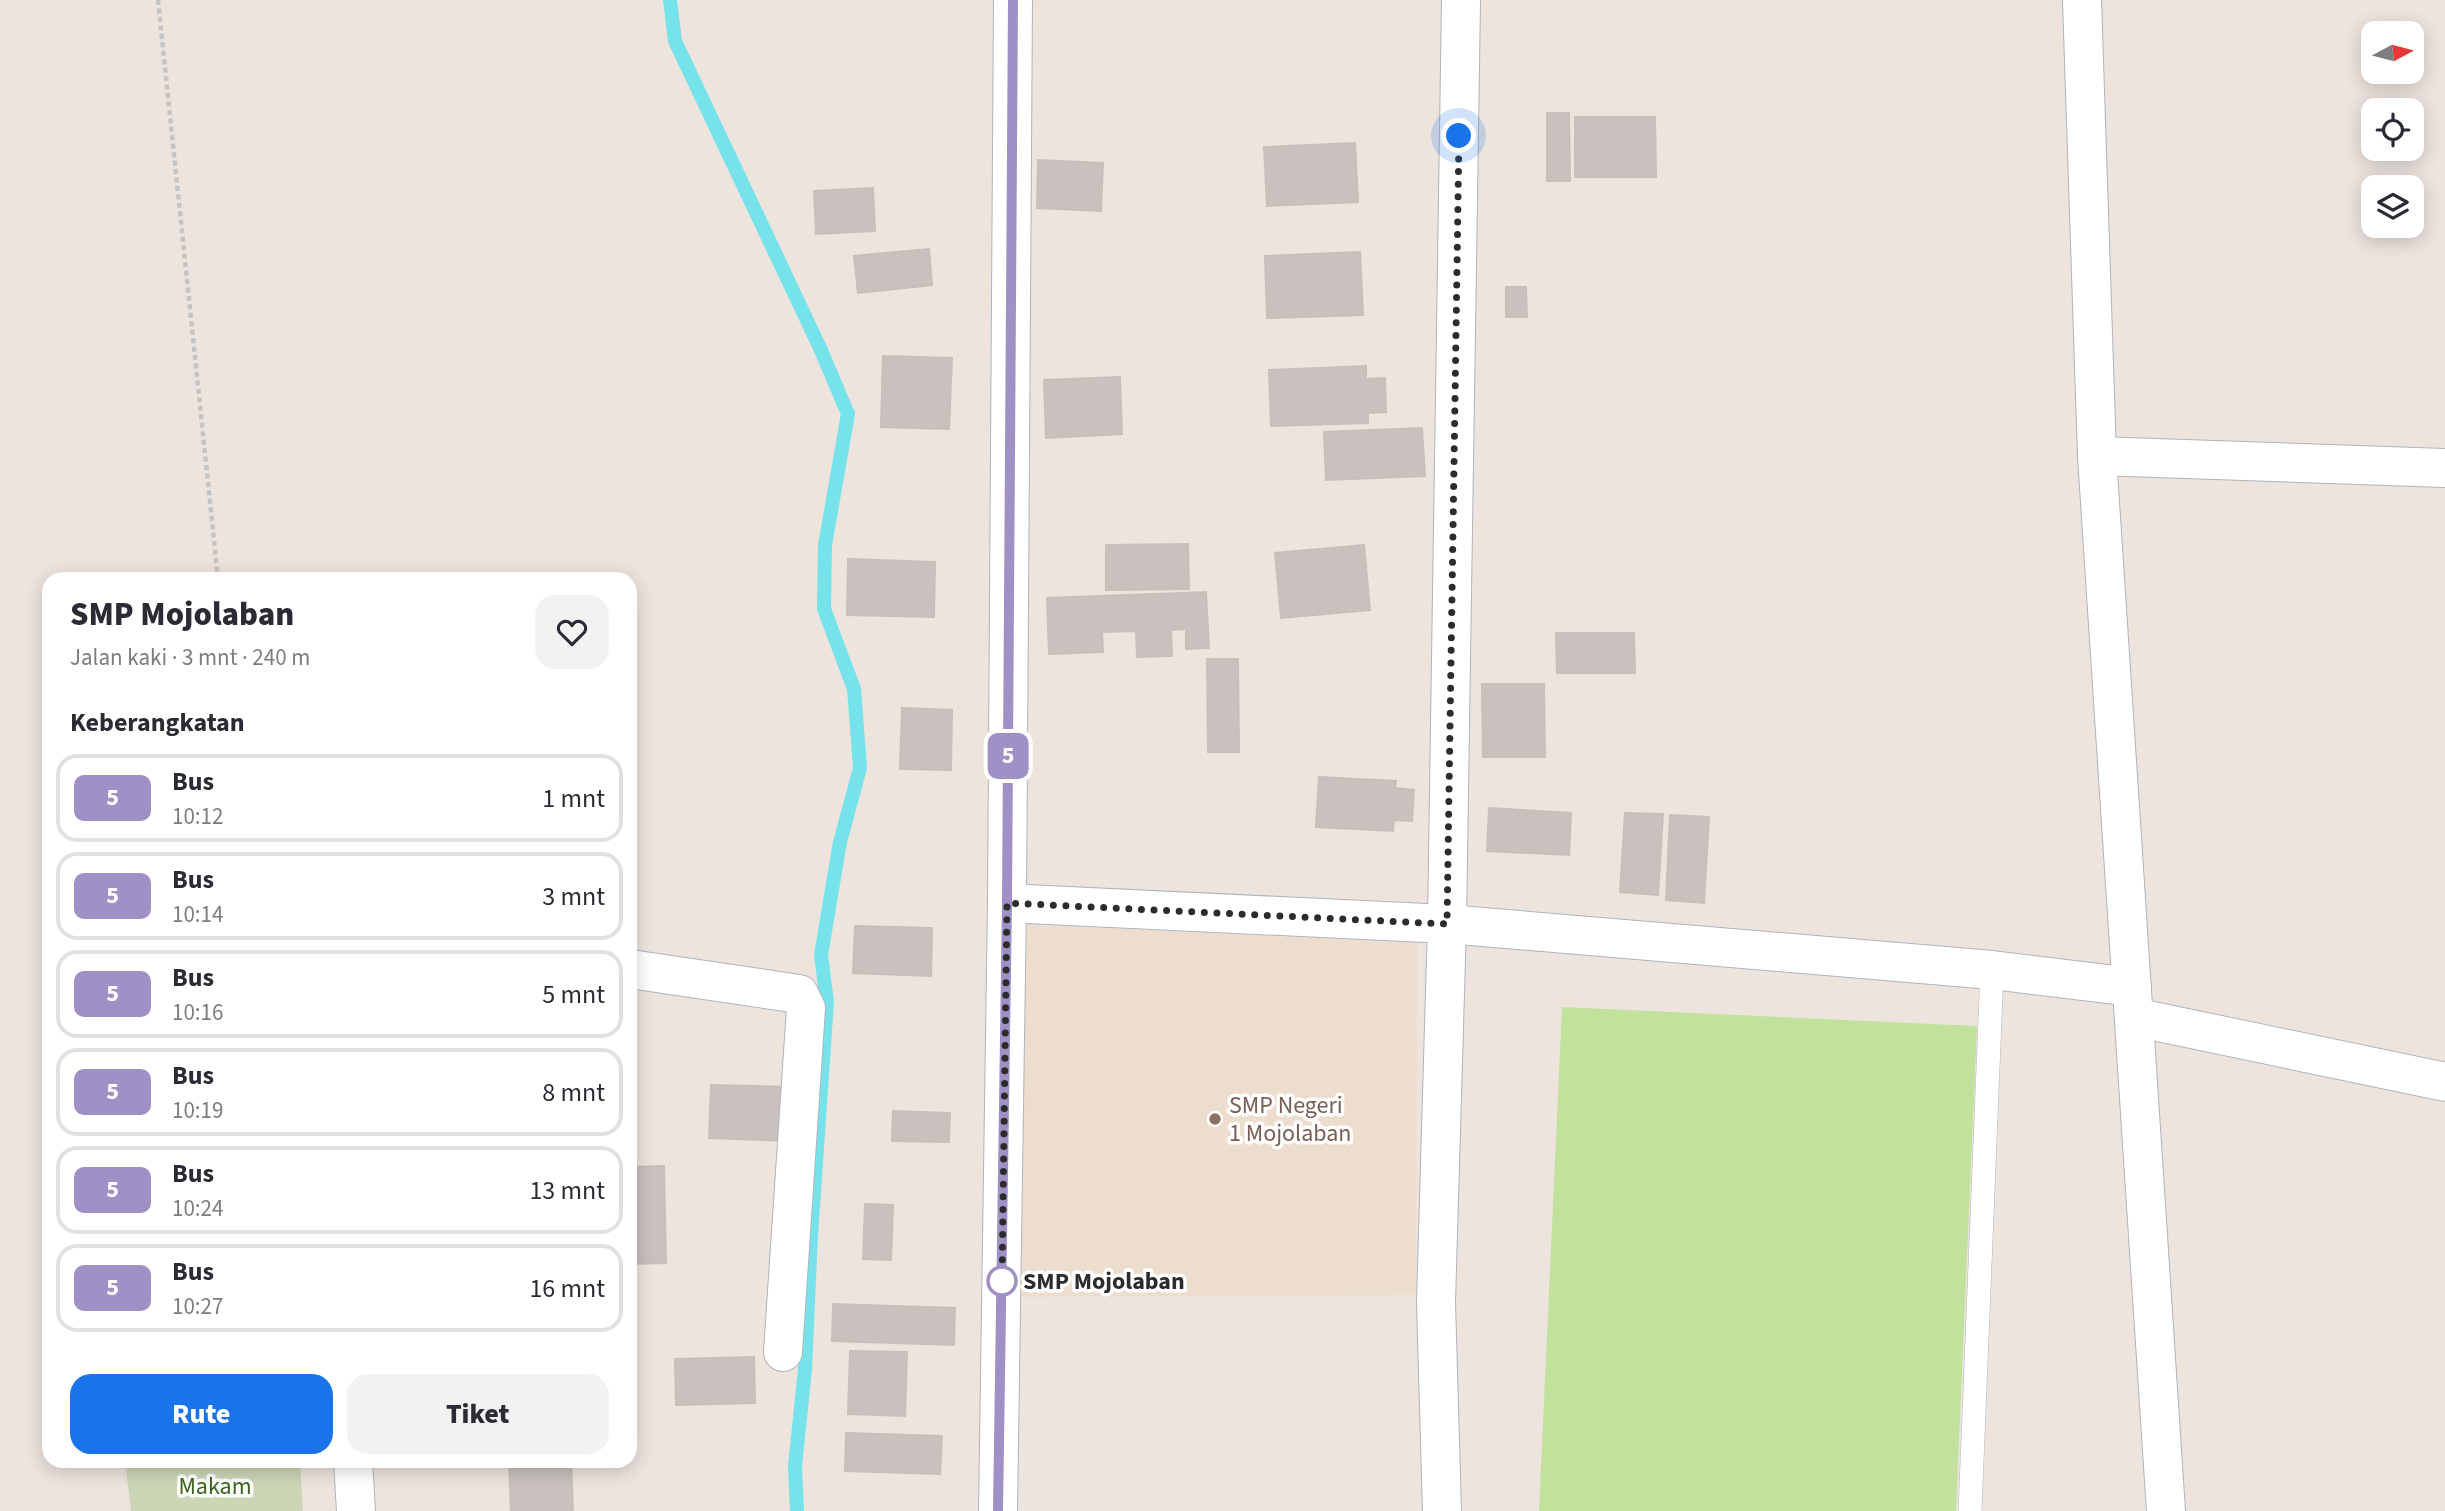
<!DOCTYPE html>
<html lang="id">
<meta charset="utf-8">
<style>
body{margin:0;font-family:"Source Sans 3",sans-serif;background:#f2f2f3;color:#2b2b33;height:100vh;display:flex;flex-direction:column;font-size:26px;white-space:nowrap}
*{box-sizing:border-box;margin:0}
p{font-size:23px;color:#7c7c81}
.icon{flex:none;width:38px;height:38px;fill:none;stroke:currentColor;stroke-width:2;stroke-linecap:round;stroke-linejoin:round}
.map{position:relative;flex:1;overflow:hidden}
.drawer{position:absolute;left:42px;top:572px;width:595px;height:896px;display:flex;flex-direction:column;background:#fff;border-radius:21px;box-shadow:0 4px 18px #0003}
.drawer>*{flex:none}
.badge{padding:0 14px;border-radius:10px;font-size:24px;line-height:46px}
.needle{width:46px;rotate:83deg}
.tools{position:absolute;left:2361px;top:21px;display:grid;gap:14px}
.tools a{display:grid;place-items:center;width:63px;height:63px;border-radius:14px;background:#fff;box-shadow:0 4px 18px #0003;font-size:35px}
.you{position:absolute;width:35px;height:35px;margin:-18px;border:5px solid #fff;border-radius:50%;background:#1a73e8;box-shadow:0 0 0 10px #1a73e833}
.map>.badge{position:absolute;translate:-50% -50%;box-shadow:0 0 0 4px #fff}
h2{padding:0 28px;font-size:26px;line-height:63px}
.round{display:grid;place-items:center;flex:none;width:74px;height:74px;border-radius:21px;background:#f2f2f3}
.head{display:flex;align-items:center;justify-content:space-between;height:119px;padding:0 28px}
h1{font-size:33px;font-weight:800;line-height:52px}
.action{display:flex;gap:14px;margin-top:auto;padding:14px 28px}
.action a{flex:1;height:80px;border-radius:21px;background:#1a73e8;color:#fff;font-size:28px;font-weight:800;line-height:80px;text-align:center}
.action a+a{background:#f2f2f3;color:#2b2b33}
ul{padding:0;list-style:none}
li{display:flex;align-items:center;gap:21px;height:88px;margin:0 14px 10px;padding:0 14px;border:4px solid #e1e1e2;border-radius:21px}
li div{flex:1}
li b{display:block;font-size:26px}
li em{font-style:normal}
li .badge{min-width:77px;font-weight:700;text-align:center}
.map>svg:first-child{display:block}
.education{fill:#edddcf}
.green{fill:#c2e19d}
.cemetery{fill:#ccd6b6}
.lines{fill:none;stroke-linecap:round;stroke-linejoin:round}
.stream{stroke:#76e3ea;stroke-width:14}
.building{fill:#c8c1be;stroke:#c8bfb8;stroke-width:2}
.service-casing{stroke:#afb4bb;stroke-width:24}
.minor-casing{stroke:#afb4bb;stroke-width:40}
.secondary-casing{stroke:#afb4bb;stroke-width:40}
.path{stroke:#c4c4c4;stroke-width:4.5;stroke-dasharray:5 3.5;stroke-linecap:butt}
.service{stroke:#fff;stroke-width:23}
.minor{stroke:#fff;stroke-width:38}
.secondary{stroke:#fff;stroke-width:38}
.line-casing{stroke:#fff;stroke-width:16}
.line{stroke:#9f91c5;stroke-width:10}
.walk{stroke:#2c2c2c;stroke-width:7;stroke-dasharray:0 12.6}
.education-dot{fill:#8d6e63;stroke:#fff;stroke-width:2.5}
.stop-dot{fill:#fff;stroke:#9f91c5;stroke-width:3.5}
.labels{text-anchor:middle;dominant-baseline:central;stroke-width:7;stroke-linejoin:round;paint-order:stroke}
.education-label{font-size:24px;fill:#785e54;stroke:#fff;text-anchor:start}
.stop-label{font-size:24px;font-weight:bold;fill:#2c2c2c;stroke:#fff;text-anchor:start}
.park-label{font-size:24px;fill:#3c661e;stroke:#fff}
</style>
<div class="map">
<svg width="2445" height="1511" viewBox="0 0 2445 1511">
<rect width="100%" height="100%" fill="#ede4de"/>
<polygon class="education" points="1015,924 1417,943 1416,1295 1013,1297"/>
<polygon class="green" points="1562,1007 1977,1026 1956,1511 1539,1511"/>
<polygon class="cemetery" points="125,1461 300,1461 303,1511 131,1511"/>
<g class="lines">
<polyline class="stream" points="670,0 675,41 820,348 848,414 825,545 824,609 854,689 860,768 840,842 821,955 827,1002 811,1235 805,1369 795,1466 797,1511"/>
</g>
<g class="building">
<polygon points="1547,113 1569,113 1570,181 1547,181"/>
<polygon points="1575,117 1655,117 1656,177 1575,177"/>
<polygon points="1355,143 1358,202 1267,206 1264,147"/>
<polygon points="1038,160 1103,163 1101,211 1037,208"/>
<polygon points="873,188 875,231 816,234 814,191"/>
<polygon points="929,249 932,285 858,293 854,256"/>
<polygon points="1360,252 1363,315 1267,318 1265,256"/>
<polygon points="1506,287 1526,287 1527,317 1506,317"/>
<polygon points="883,356 952,358 949,429 881,427"/>
<polygon points="1366,366 1366,379 1385,378 1386,412 1368,413 1368,423 1271,426 1269,370"/>
<polygon points="1120,377 1122,434 1046,438 1044,380"/>
<polygon points="1422,428 1425,476 1326,480 1324,432"/>
<polygon points="1188,544 1189,589 1106,590 1106,545"/>
<polygon points="1364,545 1370,610 1281,618 1275,553"/>
<polygon points="848,559 935,562 934,617 847,615"/>
<polygon points="1206,592 1209,648 1186,649 1186,629 1171,630 1172,656 1137,657 1136,631 1102,632 1103,652 1049,654 1047,598"/>
<polygon points="1556,633 1634,633 1635,673 1557,673"/>
<polygon points="1207,659 1238,659 1239,752 1208,752"/>
<polygon points="1482,684 1544,684 1545,757 1483,757"/>
<polygon points="902,708 952,710 951,770 900,769"/>
<polygon points="1319,777 1396,781 1395,788 1414,790 1412,821 1394,820 1393,831 1316,827"/>
<polygon points="1489,808 1571,813 1569,855 1487,851"/>
<polygon points="1625,813 1663,814 1658,895 1620,892"/>
<polygon points="1670,815 1709,817 1704,903 1666,900"/>
<polygon points="855,926 932,928 931,976 853,973"/>
<polygon points="711,1085 790,1087 789,1141 709,1138"/>
<polygon points="893,1111 950,1113 949,1142 892,1141"/>
<polygon points="664,1166 666,1263 630,1264 630,1167"/>
<polygon points="865,1204 893,1205 891,1260 863,1259"/>
<polygon points="833,1304 955,1308 954,1345 832,1341"/>
<polygon points="850,1351 907,1352 905,1416 848,1414"/>
<polygon points="754,1357 755,1403 676,1405 675,1359"/>
<polygon points="846,1433 942,1436 940,1474 845,1471"/>
<polygon points="509,1461 571,1461 573,1511 511,1511"/>
</g>
<g class="lines">
<defs>
<polyline id="service" points="1970,1511 1992,970"/>
<g id="minor">
<polyline points="2082,0 2097,456 2166,1511"/>
<polyline points="2097,456 2445,468"/>
<polyline points="1007,903 1447,924 1992,970 2132,987"/>
<polyline points="630,969 799,994 806,1008 783,1352"/>
<polyline points="2134,1017 2445,1082"/>
<polyline points="353,1461 356,1511"/>
<polyline points="1442,1511 1436,1302 1447,924 1461,0"/>
</g>
<polyline id="secondary" points="998,1511 1007,903 1013,0"/>
</defs>
<use href="#service" class="service-casing"/>
<use href="#minor" class="minor-casing"/>
<use href="#secondary" class="secondary-casing"/>
<polyline class="path" points="158,0 218,579"/>
<use href="#service" class="service"/>
<use href="#minor" class="minor"/>
<use href="#secondary" class="secondary"/>
</g>
<g class="lines">
<defs>
<polyline id="line" points="998,1511 1007,903 1013,0"/>
</defs>
<use href="#line" class="line-casing"/>
<use href="#line" class="line"/>
<polyline class="walk" points="1002,1281 1002,1283 1007,903 1447,924 1459,136"/>
</g>
<circle class="education-dot" cx="1215" cy="1119" r="7"/>
<circle class="stop-dot" cx="1002" cy="1281" r="14"/>
<g class="labels">
<g class="education-label">
<text x="1229" y="1105">SMP Negeri<tspan x="1229" dy="28">1 Mojolaban</tspan></text>
</g>
<g class="stop-label">
<text x="1023" y="1281">SMP Mojolaban</text>
</g>
<g class="park-label">
<text x="215" y="1486">Makam</text>
</g>
</g>
</svg>
<div class="tools">
<a><svg class="needle" viewBox="-14 -14 28 28"><path d="M0-13l5 13h-10z" fill="#e53935"/><path d="M0 13l5-13h-10z" fill="#7c7c81"/></svg></a>
<a><svg class="icon" aria-label="locate" viewBox="0 0 24 24"><circle cx="12" cy="12" r="6"/><path d="M12 2v4M12 18v4M2 12h4M18 12h4"/></svg></a>
<a><svg class="icon" aria-label="layers" viewBox="0 0 24 24"><path d="M12 4l9 5-9 5-9-5zM3 14l9 5 9-5"/></svg></a>
</div>
<div class="you" style="left:1459px;top:136px"></div>
<b class="badge" style="left:1008px;top:756px;background:#9f91c5;color:#fff">5</b>
<section class="drawer">
<div class="head"><div><h1>SMP Mojolaban</h1><p>Jalan kaki · 3 mnt · 240 m</p></div><a class="round"><svg class="icon" aria-label="heart" viewBox="0 0 24 24"><path d="M12 20l-8-8c-3-5 5-10 8-4 3-6 11-1 8 4z"/></svg></a></div>
<h2>Keberangkatan</h2>
<ul>
<li><span class="badge" style="background:#9f91c5;color:#fff">5</span><div><b>Bus</b><p>10:12</p></div><em>1 mnt</em></li>
<li><span class="badge" style="background:#9f91c5;color:#fff">5</span><div><b>Bus</b><p>10:14</p></div><em>3 mnt</em></li>
<li><span class="badge" style="background:#9f91c5;color:#fff">5</span><div><b>Bus</b><p>10:16</p></div><em>5 mnt</em></li>
<li><span class="badge" style="background:#9f91c5;color:#fff">5</span><div><b>Bus</b><p>10:19</p></div><em>8 mnt</em></li>
<li><span class="badge" style="background:#9f91c5;color:#fff">5</span><div><b>Bus</b><p>10:24</p></div><em>13 mnt</em></li>
<li><span class="badge" style="background:#9f91c5;color:#fff">5</span><div><b>Bus</b><p>10:27</p></div><em>16 mnt</em></li>
</ul>
<div class="action"><a>Rute</a><a>Tiket</a></div>
</section>
</div>
